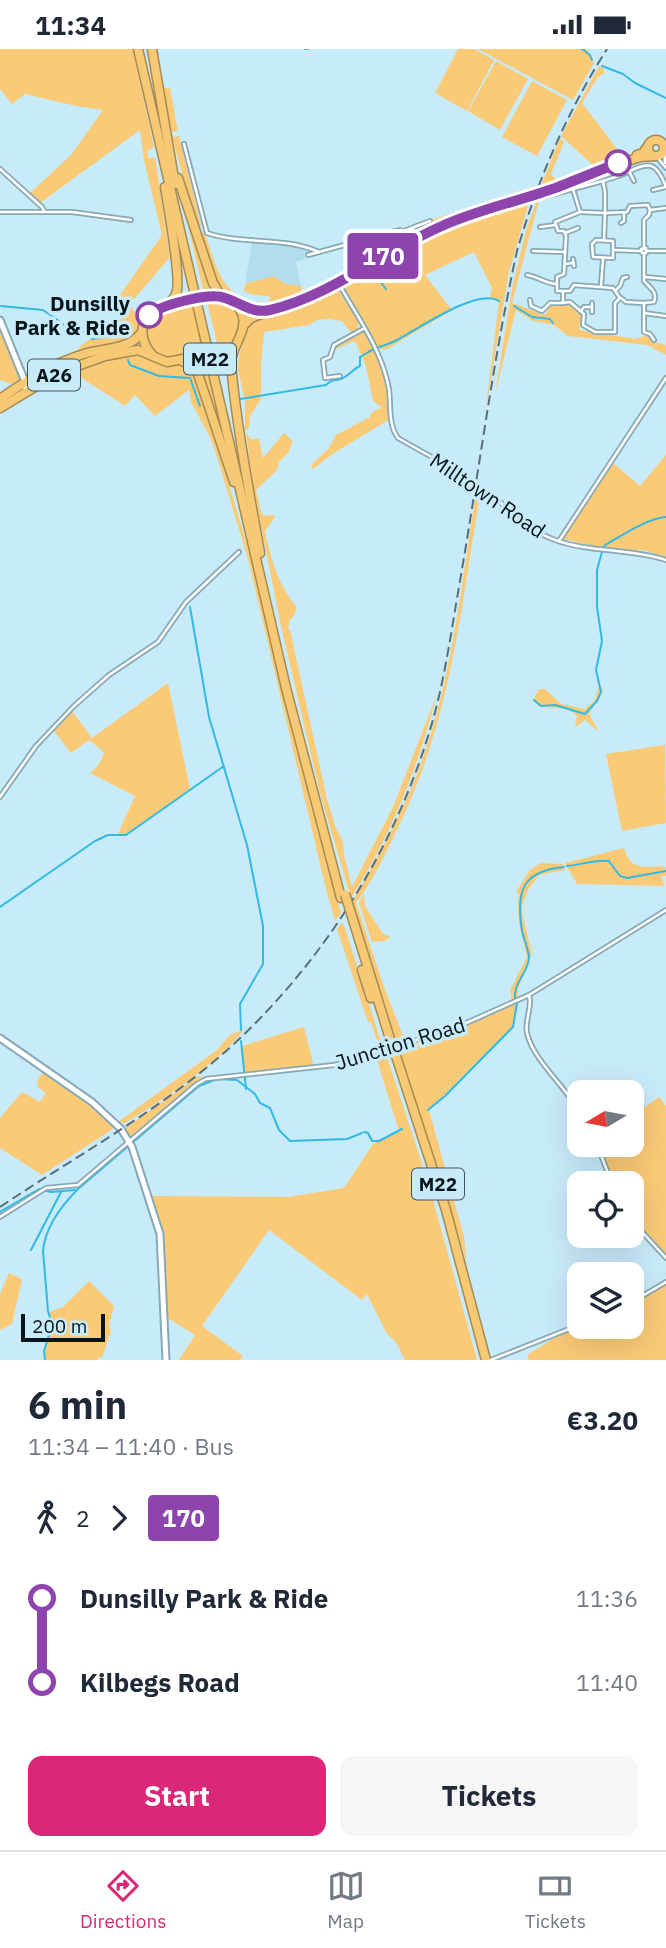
<!DOCTYPE html>
<meta charset="utf-8">
<style>
body{margin:0;font-family:"IBM Plex Sans",sans-serif;background:#f6f6f7;color:#1f2937;height:100vh;display:flex;flex-direction:column;font-size:26px;white-space:nowrap}
*{box-sizing:border-box;margin:0}
p{font-size:23px;color:#747a83}
.icon{flex:none;width:38px;height:38px;fill:none;stroke:currentColor;stroke-width:2;stroke-linecap:round;stroke-linejoin:round}
.map{position:relative;height:1311px;overflow:hidden}
.panel{display:flex;flex-direction:column;background:#fff;flex:1}
.panel>*{flex:none}
.badge{padding:0 14px;border-radius:5px;font-size:24px;line-height:46px}
.needle{width:46px;rotate:260deg}
.tools{position:absolute;left:567px;top:1031px;display:grid;gap:14px}
.tools a{display:grid;place-items:center;width:77px;height:77px;border-radius:14px;background:#fff;box-shadow:0 7px 28px #0002;font-size:35px}
.scale{position:absolute;left:21px;bottom:18px;width:84px;box-sizing:border-box;padding-left:7px;border:4px solid #071419;border-top:0;font-size:19px;line-height:24px;white-space:nowrap;color:#071419;-webkit-text-stroke:5px #c8ebfa;paint-order:stroke}
.map>.badge{position:absolute;translate:-50% -50%;box-shadow:0 0 0 4px #fff}
.legs{display:flex;align-items:center;gap:10px;height:77px;padding:0 28px;font-size:23px}
.legs p{margin-inline-start:auto}
.headline{display:flex;align-items:center;justify-content:space-between;height:119px;padding:0 28px}
h1{font-size:38px;font-weight:700;line-height:52px}
.button{display:flex;gap:14px;margin-top:auto;padding:14px 28px}
.button a{flex:1;height:80px;border-radius:14px;background:#db2777;color:#fff;font-size:28px;font-weight:700;line-height:80px;text-align:center}
.button a+a{background:#f6f6f7;color:#1f2937}
ul{padding:0 28px;list-style:none}
li{display:flex;align-items:center;gap:24px;height:84px;font-size:26px}
li i{display:grid;place-items:center;width:10px;height:100%;margin:0 9px;background:currentColor}
li i::after{content:'';width:18px;height:18px;margin:-9px;border:5px solid;border-radius:50%;background:#fff}
li p{margin-inline-start:auto}
li:first-child i{background:linear-gradient(#0000 50%,currentColor 0)}
li:last-child i{background:linear-gradient(currentColor 50%,#0000 0)}
.status{display:flex;justify-content:space-between;align-items:center;height:49px;padding:0 35px;background:#fff;direction:ltr}
.status svg{height:19px;fill:currentColor}
.tab-bar{display:flex;justify-content:space-around;align-items:center;height:98px;border-top:2px solid #e0e1e3;background:#fff;font-size:19px;color:#747a83}
.tab-bar a{display:grid;justify-items:center;gap:4px}
.tab-bar .on{color:#db2777}
.map>svg:first-child{display:block}
.built{fill:#b2dded}
.green{fill:#faca76}
.lines{fill:none;stroke-linecap:round;stroke-linejoin:round}
.stream{stroke:#31bae5;stroke-width:2}
.street-casing{stroke:#87a8b5;stroke-width:6}
.secondary-casing{stroke:#87a8b5;stroke-width:9}
.highway-casing{stroke:#a48a54;stroke-width:11}
.street{stroke:#fff;stroke-width:2.5}
.secondary{stroke:#fff;stroke-width:5}
.highway{stroke:#f8c974;stroke-width:8}
.rail{stroke:#596f78;stroke-width:2;stroke-dasharray:10 5;stroke-linecap:butt}
.highway-bridge-casing{stroke:#a48a54;stroke-width:11;stroke-linecap:butt}
.highway-bridge{stroke:#f8c974;stroke-width:8}
.line-1-casing{stroke:#fff;stroke-width:16}
.line-1{stroke:#8e44ad;stroke-width:10}
.stop-1-dot{fill:#fff;stroke:#8e44ad;stroke-width:3.5}
.labels{text-anchor:middle;dominant-baseline:central;stroke-width:7;stroke-linejoin:round;paint-order:stroke}
.shield{fill:#c8ebfa;stroke:#41545c;stroke-width:2}
.shield-label{font-size:19px;font-weight:bold;fill:#071419}
.stop-label{font-size:21px;font-weight:bold;fill:#071419;stroke:#c8ebfa;text-anchor:end}
.street-label{font-size:21px;fill:#071419;stroke:#c8ebfa}
</style>
<div class="status"><b>11:34</b><svg viewBox="0 0 49 12"><path d="M0 12V9h3v3zM5 12V6h3v6zM10 12V3h3v9zM15 12V0h3v12zM26 1h20v11H26zM47 4h2v5h-2z"/></svg></div>
<div class="map">
<svg width="666" height="1311" viewBox="0 0 666 1311">
<rect width="100%" height="100%" fill="#c8ebfa"/>
<polygon class="built" points="252,193 294,195 313,202 304,205 305,210 296,213 301,237 286,235 275,228 245,235"/>
<g class="green">
<polygon points="0,0 133,0 154,98 147,102 149,110 155,108 170,208 130,255 140,274 140,281 132,289 78,302 80,297 123,268 111,259 162,186 144,111 140,81 40,154 29,145 71,106 103,61 76,57 25,45 12,55 0,40"/>
<polygon points="458,0 474,0 494,11 467,62 435,44"/>
<polygon points="478,0 587,0 594,14 573,51"/>
<polygon points="496,12 528,30 500,81 468,62"/>
<polygon points="599,17 604,20 604,25 598,28 582,54 621,105 596,119 561,87"/>
<polygon points="532,32 567,51 537,107 502,88"/>
<polygon points="161,39 170,39 178,82 170,83"/>
<polygon points="179,87 201,175 200,178 183,128 172,88"/>
<polygon points="560,89 564,93 551,125 559,134 541,137"/>
<polygon points="532,138 533,142 483,157 410,187 407,184 407,182 431,171"/>
<polygon points="538,148 540,148 512,254 545,266 550,256 570,255 583,266 579,281 636,290 647,286 653,293 666,296 666,306 647,296 568,287 554,276 533,272 516,261 495,345 512,239 527,178"/>
<polygon points="530,150 509,223 485,366 499,252 490,248 492,239 474,203 425,226 452,261 387,300 379,300 340,234 440,181"/>
<polygon points="184,160 186,160 192,179 190,181 212,242 204,244"/>
<path d="M 201,184 L 205,185 C 213,208 219,237 242,249 L 240,252 L 217,234 Z"/>
<path d="M 273,227 L 286,235 L 301,237 L 303,244 L 268,256 L 270,248 C 261,245 252,247 244,242 L 245,235 Z"/>
<polygon points="337,238 358,272 358,280 351,284 342,272 328,270 317,271 309,276 264,283 261,316 261,350 250,367 249,379 245,381 245,352 237,316 243,291 253,271"/>
<polygon points="222,250 236,258 242,276 234,293 218,298 207,253"/>
<path d="M 194,256 L 205,301 C 183,307 155,320 147,288 C 147,260 172,260 194,256 Z"/>
<path d="M 364,280 C 380,310 390,336 390,370 L 334,404 L 313,420 L 311,416 L 329,399 L 336,386 L 370,368 L 371,364 L 382,358 L 373,352 L 366,317 L 356,294 L 354,292 L 336,300 L 334,298 Z"/>
<polygon points="0,281 20,327 20,330 12,335 0,331"/>
<path d="M 140,304 C 146,308 153,313 160,314 C 174,317 187,311 196,326 L 258,532 L 302,719 L 341,864 L 335,872 L 324,832 L 248,510 L 217,408 L 210,388 L 191,353 L 189,341 L 155,367 L 135,346 L 125,357 L 74,324 C 86,308 120,308 140,304 Z"/>
<polygon points="206,309 231,414 195,314 195,312"/>
<path d="M 246,383 L 251,390 L 259,390 L 263,409 L 284,384 L 293,392 L 288,404 L 279,413 L 277,421 L 256,441 L 261,463 L 264,467 L 273,466 L 275,468 L 265,482 C 271,511 278,535 297,559 L 292,570 L 290,570 L 288,580 L 290,581 L 327,750 L 335,777 L 343,793 L 344,806 L 352,838 L 393,758 L 437,645 C 419,716 391,787 351,849 L 320,744 L 281,577 L 253,437 Z"/>
<polygon points="666,406 666,509 644,501 615,502 563,490 612,413 640,437"/>
<path d="M 477,438 L 481,440 C 460,563 452,670 395,785 C 384,808 372,833 356,854 L 383,935 L 405,992 L 397,995 L 352,854 C 375,813 398,773 415,730 C 452,638 461,535 477,438 Z"/>
<path d="M 168,634 L 190,740 L 126,786 L 117,787 L 135,747 L 90,724 C 96,720 102,712 104,703 L 89,691 L 71,704 L 54,682 L 72,662 L 92,689 Z"/>
<path d="M 600,634 L 603,642 L 589,665 L 599,683 L 585,671 L 575,678 L 577,667 C 566,656 554,660 540,658 L 533,651 L 539,640 L 545,640 L 561,655 L 585,660 L 595,651 Z"/>
<polygon points="665,696 666,774 622,782 606,705"/>
<path d="M 624,799 C 631,824 646,816 666,818 L 666,827 L 661,827 L 665,837 L 577,835 L 565,814 Z"/>
<path d="M 541,814 L 563,815 L 565,821 L 539,826 L 528,841 L 522,856 L 522,863 L 532,905 L 518,940 L 518,949 L 512,952 L 510,941 L 527,908 C 522,886 515,867 519,845 L 516,843 L 530,821 Z"/>
<polygon points="364,845 365,857 383,885 391,888 384,892 372,893 359,854"/>
<polygon points="342,873 345,879 383,999 380,1000 371,973 368,973 337,880"/>
<polygon points="518,954 513,978 429,1061 464,1188 467,1214 399,1000 474,973"/>
<polygon points="304,978 314,1018 244,1025 242,997"/>
<path d="M 244,981 C 214,1017 165,1050 125,1074 L 118,1073 L 217,1001 L 231,985 Z"/>
<polygon points="386,1005 429,1136 477,1311 405,1311 396,1293 387,1285 367,1245 362,1251 269,1181 202,1277 243,1307 240,1311 179,1311 195,1286 166,1268 161,1183 151,1147 288,1148 344,1139 373,1095 399,1082 376,1008"/>
<polygon points="45,1022 81,1046 116,1078 42,1126 0,1099 0,1069 22,1043 40,1053 46,1044 37,1038 38,1029"/>
<polygon points="200,1026 202,1030 129,1089 123,1081"/>
<polygon points="659,1048 666,1057 666,1206 632,1168 632,1134 614,1134 600,1096 632,1096 632,1067"/>
<polygon points="9,1224 22,1230 12,1275 0,1281 0,1245"/>
<path d="M 89,1232 L 114,1257 L 109,1276 L 111,1282 L 102,1309 L 99,1308 L 98,1311 L 46,1311 C 42,1294 55,1285 49,1263 L 63,1258 Z"/>
<path d="M 666,1235 L 666,1311 L 529,1311 L 527,1306 C 545,1296 560,1282 581,1278 C 596,1274 616,1278 632,1278 L 632,1254 Z"/>
</g>
<g class="lines">
<g class="stream">
<polyline points="305,0 308,0"/>
<polyline points="582,0 590,6 592,11"/>
<polyline points="602,17 623,25 635,34 666,49"/>
<polyline points="371,220 378,230"/>
<polyline points="379,231 386,240"/>
<polyline points="1,257 43,261 69,279 85,283 87,286"/>
<polyline points="514,257 532,268 550,270 553,274"/>
<polyline points="92,290 122,286 122,287"/>
<polyline points="128,311 130,316 159,327 190,329 200,357"/>
<path d="M 240,350 L 326,336 C 332,330 334,332 341,330 C 349,327 353,320 360,317 L 360,308 C 366,305 372,300 379,298 C 385,296 389,295 395,292 C 417,281 477,238 499,252"/>
<path d="M 603,499 L 605,496 C 621,487 648,469 666,468"/>
<polyline points="190,558 209,668 247,796 263,877 263,915 240,955 241,981"/>
<polyline points="534,651 541,657 555,656 585,665 597,652 601,643 596,621 602,592 597,558 597,521 602,503"/>
<path d="M 567,817 C 581,816 595,810 609,812 L 620,827 L 627,829 L 666,822"/>
<polyline points="0,858 95,792 108,786 126,786 224,717"/>
<path d="M 515,950 C 513,934 528,924 529,909 C 529,901 524,891 522,882 C 516,843 521,822 564,818"/>
<polyline points="241,992 246,1040"/>
<polyline points="428,1061 445,1047 513,978 517,954"/>
<polyline points="364,1083 368,1084 372,1092 379,1092 402,1080"/>
<polyline points="0,1163 39,1140 51,1143 75,1141"/>
<polyline points="31,1201 61,1143"/>
<path d="M 45,1311 L 44,1302 L 52,1276 L 48,1262 L 43,1202 C 45,1179 62,1156 78,1140 L 199,1037 L 217,1030 L 237,1031 L 255,1045 L 260,1054 L 270,1059 L 279,1081 L 290,1092 L 347,1090 L 362,1084"/>
</g>
<defs>
<g id="street">
<path d="M 184,95 L 207,184 C 244,196 282,187 319,203"/>
<polyline points="664,102 665,114"/>
<polyline points="657,108 666,119"/>
<polyline points="0,120 42,158 44,162"/>
<polyline points="629,122 634,132"/>
<polyline points="573,140 603,132"/>
<path d="M 653,141 L 666,138 C 656,111 648,113 626,124 C 619,128 610,129 603,132 L 605,143 L 605,164 L 627,163 L 630,157 L 648,156 L 650,161 L 666,159"/>
<polyline points="544,148 573,140 580,163 555,173 558,182 564,182 566,187 564,225 557,228 557,242 563,242"/>
<polyline points="0,163 72,163 131,171"/>
<polyline points="580,163 605,164 604,191"/>
<polyline points="621,174 624,172 624,164"/>
<polyline points="540,178 556,176"/>
<polyline points="404,182 430,172"/>
<polyline points="565,184 578,179"/>
<polygon points="596,191 613,192 613,209 593,208 592,195"/>
<polyline points="644,199 644,171 649,166 650,161"/>
<polygon points="646,199 646,204 642,204 641,200"/>
<polyline points="615,201 641,202"/>
<polyline points="533,202 565,203"/>
<polyline points="647,202 666,202"/>
<path d="M 644,205 L 644,232 C 650,239 658,243 654,253 L 644,254 L 644,283 L 650,285 L 654,291"/>
<polyline points="308,206 400,181 403,182 407,193"/>
<polyline points="573,210 574,217"/>
<polyline points="565,215 573,214"/>
<path d="M 527,226 C 539,228 544,234 556,235"/>
<polyline points="645,228 666,230"/>
<path d="M 339,235 C 358,269 382,301 389,340 C 391,355 388,376 398,389 C 427,406 458,421 485,441 C 511,460 523,479 555,491 C 591,504 630,499 666,511"/>
<polygon points="574,236 613,239 620,249 615,254 615,283 595,283 583,276 584,265 570,253 563,254 563,242 570,242"/>
<polyline points="601,237 603,210"/>
<polyline points="616,241 620,237 623,229 627,228"/>
<polyline points="621,249 626,253 644,254"/>
<polyline points="530,251 531,257 542,262 550,254 563,254"/>
<polyline points="581,262 584,258 592,258"/>
<polyline points="592,263 592,254"/>
<polyline points="644,264 666,267"/>
<polyline points="340,327 325,329 323,311 330,308 334,296 363,280"/>
<polyline points="559,492 666,329"/>
<polyline points="0,748 36,697 74,657 109,626 158,593 186,553 239,503"/>
<path d="M 529,946 C 533,959 524,971 527,984 C 533,1011 565,1037 579,1062"/>
<polyline points="597,1096 612,1134"/>
<polyline points="0,1168 46,1139 78,1136 197,1035 206,1030 334,1016 357,1011 464,975 529,946 666,861"/>
<polyline points="632,1172 666,1209"/>
<polyline points="632,1253 666,1233"/>
<polyline points="491,1311 579,1276"/>
</g>
<g id="secondary">
<polyline points="0,271 26,335 26,342"/>
<polyline points="0,989 92,1053 121,1080 132,1098 160,1185 166,1311"/>
</g>
<g id="highway">
<polyline points="138,0 286,639 341,849"/>
<polyline points="152,0 175,135"/>
<circle cx="656" cy="99" r="8"/>
<polyline points="637,106 643,104 648,97"/>
<polyline points="178,129 213,234 221,247"/>
<path d="M 211,247 C 224,247 237,252 242,265 C 249,282 230,298 231,316 C 237,379 249,442 260,504"/>
<polyline points="243,277 251,269 317,243 445,175 640,108 654,107"/>
<path d="M 153,307 C 140,293 137,272 155,261 C 164,256 172,255 176,245 C 182,232 168,157 165,138"/>
<polyline points="180,311 193,317 197,322 234,433"/>
<path d="M 0,350 C 27,331 55,313 87,304 C 105,299 131,300 142,283"/>
<polyline points="0,359 58,324 105,307 138,301 167,313 199,307"/>
<polyline points="354,874 390,990"/>
<polyline points="362,921 371,949"/>
<polyline points="396,1007 446,1161 486,1311"/>
</g>
</defs>
<use href="#street" class="street-casing"/>
<use href="#secondary" class="secondary-casing"/>
<use href="#highway" class="highway-casing"/>
<use href="#street" class="street"/>
<use href="#secondary" class="secondary"/>
<use href="#highway" class="highway"/>
<path class="rail" d="M 0,1158 C 79,1105 165,1059 236,993 C 329,906 400,790 434,667 C 446,623 452,577 460,532 C 479,422 493,311 517,202 C 538,130 567,63 607,0"/>
<defs>
<g id="highway-bridge">
<polyline points="186,253 211,247"/>
<polyline points="199,307 224,301"/>
<polyline points="345,845 354,874"/>
<polyline points="390,990 396,1007"/>
</g>
</defs>
<use href="#highway-bridge" class="highway-bridge-casing"/>
<use href="#highway-bridge" class="highway-bridge"/>
</g>
<g class="lines">
<defs>
<path id="line-1" d="M 149,266 C 161,256 209,243 225,249 C 241,254 252,265 270,261 C 332,246 384,202 442,177 C 480,160 520,152 558,138 C 578,130 598,122 618,114"/>
</defs>
<use href="#line-1" class="line-1-casing"/>
<use href="#line-1" class="line-1"/>
</g>
<g class="stop-1-dot">
<circle cx="618" cy="114" r="12"/>
<circle cx="149" cy="266" r="12"/>
</g>
<g class="labels">
<g class="shield">
<rect x="184" y="294.5" width="52" height="31" rx="5"/>
<rect x="28" y="310.5" width="52" height="31" rx="5"/>
<rect x="412" y="1119.5" width="52" height="31" rx="5"/>
</g>
<g class="shield-label">
<text x="210" y="310">M22</text>
<text x="54" y="326">A26</text>
<text x="438" y="1135">M22</text>
</g>
<g class="stop-label">
<text x="130" y="254">Dunsilly<tspan x="130" dy="24">Park &amp; Ride</tspan></text>
</g>
<g class="street-label">
<text transform="translate(488 446) rotate(34)">Milltown Road</text>
<text transform="translate(400 994) rotate(-17)">Junction Road</text>
</g>
</g>
</svg>
<div class="tools">
<a><svg class="needle" viewBox="-14 -14 28 28"><path d="M0-13l5 13h-10z" fill="#e53935"/><path d="M0 13l5-13h-10z" fill="#747a83"/></svg></a>
<a><svg class="icon" aria-label="locate" viewBox="0 0 24 24"><circle cx="12" cy="12" r="6"/><path d="M12 2v4M12 18v4M2 12h4M18 12h4"/></svg></a>
<a><svg class="icon" aria-label="layers" viewBox="0 0 24 24"><path d="M12 4l9 5-9 5-9-5zM3 14l9 5 9-5"/></svg></a>
</div>
<div class="scale">200 m</div>
<b class="badge" style="left:383px;top:207px;background:#8e44ad;color:#fff">170</b>
</div>
<section class="panel">
<div class="headline"><div><h1>6 min</h1><p>11:34 – 11:40 · Bus</p></div><b>€3.20</b></div>
<div class="legs"><svg class="icon" aria-label="walk" viewBox="0 0 24 24"><circle cx="13" cy="4" r="2"/><path d="M13 8l-2 6 4 7M11 14l-3 7M7 12l3-4h3l4 4"/></svg>2<svg class="icon" aria-label="forward" viewBox="0 0 24 24"><path d="M9 5l7 7-7 7"/></svg><b class="badge" style="background:#8e44ad;color:#fff">170</b></div>
<ul>
<li><i style="color:#8e44ad"></i><b>Dunsilly Park &amp; Ride</b><p>11:36</p></li>
<li><i style="color:#8e44ad"></i><b>Kilbegs Road</b><p>11:40</p></li>
</ul>
<div class="button"><a>Start</a><a>Tickets</a></div>
</section>
<nav class="tab-bar">
<a class="on"><svg class="icon" aria-label="directions" viewBox="0 0 24 24"><path d="M12 3l9 9-9 9-9-9zM9 14v-3h6M13 9l2 2-2 2"/></svg>Directions</a>
<a><svg class="icon" aria-label="map" viewBox="0 0 24 24"><path d="M3 6l6-2 6 2 6-2v14l-6 2-6-2-6 2zM9 4v14M15 6v14"/></svg>Map</a>
<a><svg class="icon" aria-label="tickets" viewBox="0 0 24 24"><path d="M3 7h18v10H3zM15 7v10"/></svg>Tickets</a>
</nav>
